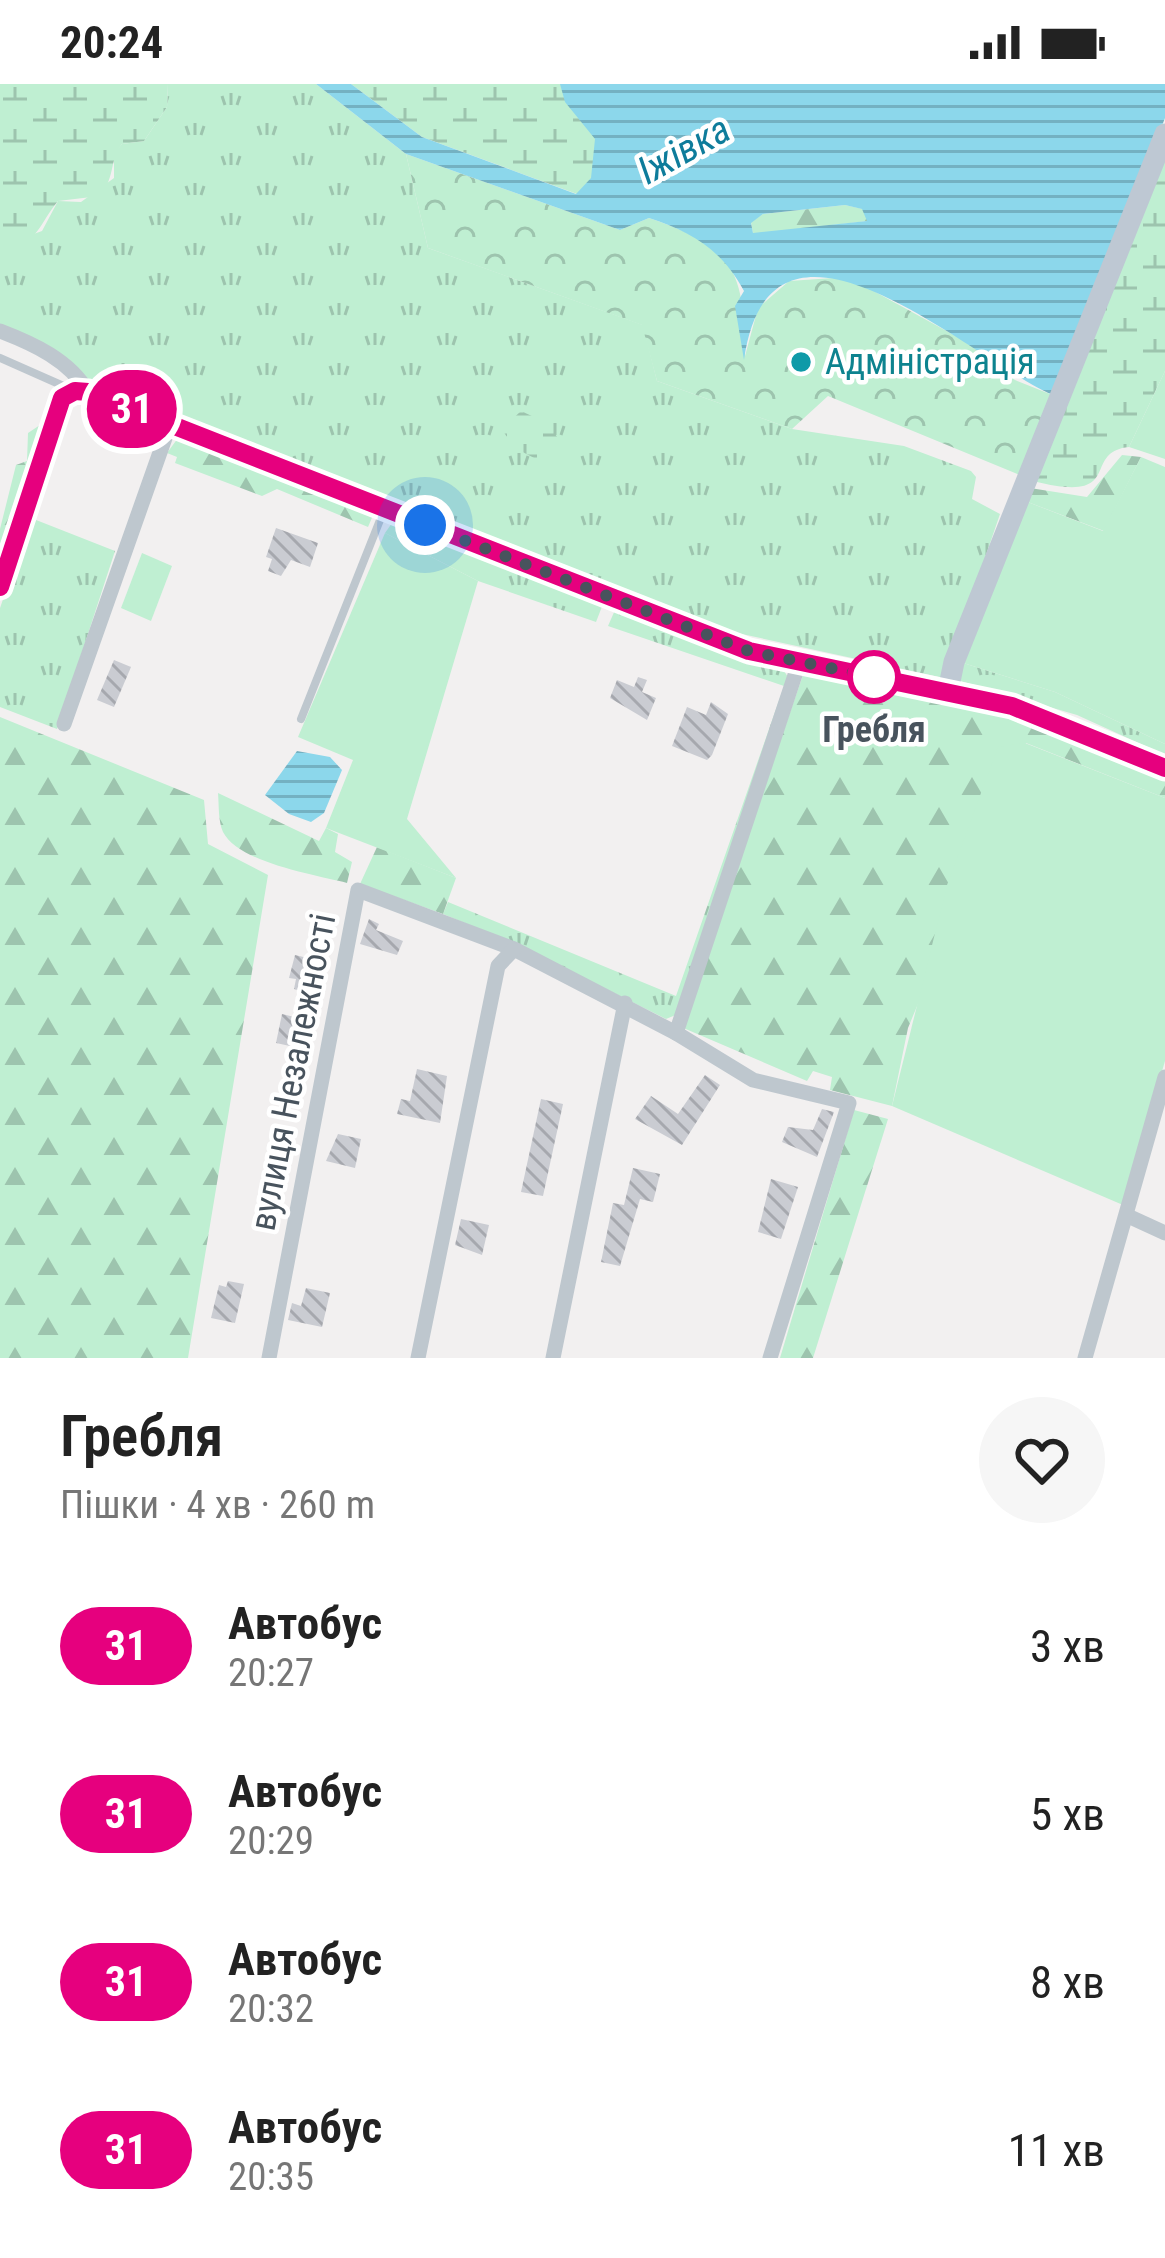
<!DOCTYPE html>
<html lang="uk">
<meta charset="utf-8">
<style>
body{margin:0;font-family:"Roboto Condensed",sans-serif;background:#f6f6f6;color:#222;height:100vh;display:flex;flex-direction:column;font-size:45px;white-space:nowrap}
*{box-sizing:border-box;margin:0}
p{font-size:39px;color:#767676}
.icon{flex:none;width:66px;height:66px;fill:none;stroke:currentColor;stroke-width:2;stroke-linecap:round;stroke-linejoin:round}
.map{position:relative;height:1274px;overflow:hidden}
.details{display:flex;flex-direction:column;background:#fff;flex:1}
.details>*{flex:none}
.badge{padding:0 24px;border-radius:39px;font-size:42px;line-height:78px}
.you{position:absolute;width:60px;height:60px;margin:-30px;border:9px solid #fff;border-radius:50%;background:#1a73e8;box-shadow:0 0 0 18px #1a73e833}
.map>.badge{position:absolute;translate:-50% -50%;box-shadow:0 0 0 6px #fff}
.round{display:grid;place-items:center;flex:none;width:126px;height:126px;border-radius:63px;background:#f6f6f6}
.summary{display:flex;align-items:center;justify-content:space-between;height:204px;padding:0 60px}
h1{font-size:57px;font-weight:600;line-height:90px}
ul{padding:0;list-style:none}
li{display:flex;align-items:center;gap:36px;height:168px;padding:0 60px}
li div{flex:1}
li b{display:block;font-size:45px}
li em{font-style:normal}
li .badge{min-width:132px;font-weight:700;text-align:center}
.status{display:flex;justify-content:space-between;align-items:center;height:84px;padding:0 60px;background:#fff;direction:ltr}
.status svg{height:33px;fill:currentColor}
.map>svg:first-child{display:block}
.grass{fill:url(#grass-tufts)}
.forest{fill:url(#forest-firs)}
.wetland{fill:url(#wetland-marsh)}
.park{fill:url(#park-crowns)}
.garden{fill:#bfefd2}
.water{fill:url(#water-rules);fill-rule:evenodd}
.building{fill:url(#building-back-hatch)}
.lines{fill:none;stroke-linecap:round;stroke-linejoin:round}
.lane{stroke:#bec7ce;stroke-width:8}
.street{stroke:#bec7ce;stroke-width:15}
.secondary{stroke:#bec8d3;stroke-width:21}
.line-casing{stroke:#fff;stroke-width:27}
.line{stroke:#e6007e;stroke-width:18}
.walk{stroke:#48535d;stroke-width:12;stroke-dasharray:0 21.6}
.culture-dot{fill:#0f9aa8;stroke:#fff;stroke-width:4.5}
.stop-dot{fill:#fff;stroke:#e6007e;stroke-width:6}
.labels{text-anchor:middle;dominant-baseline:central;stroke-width:9;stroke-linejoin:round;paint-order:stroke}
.culture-label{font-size:36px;fill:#0d838f;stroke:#fff;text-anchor:start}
.stop-label{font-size:36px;font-weight:bold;fill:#48535d;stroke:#fff}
.street-label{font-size:36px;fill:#48535d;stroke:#fff}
.water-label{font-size:39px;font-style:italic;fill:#0e7c9b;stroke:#fff}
</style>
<div class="status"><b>20:24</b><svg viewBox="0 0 49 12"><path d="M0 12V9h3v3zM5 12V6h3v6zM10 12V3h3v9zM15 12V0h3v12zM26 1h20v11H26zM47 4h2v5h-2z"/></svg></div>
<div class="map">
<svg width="1165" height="1274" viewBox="0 0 1165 1274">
<defs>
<pattern id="grass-tufts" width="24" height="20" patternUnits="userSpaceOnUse" patternTransform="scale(3)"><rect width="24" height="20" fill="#bfefd2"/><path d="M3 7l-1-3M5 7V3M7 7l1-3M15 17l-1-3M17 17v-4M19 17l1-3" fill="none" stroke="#9dc4ae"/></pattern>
<pattern id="forest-firs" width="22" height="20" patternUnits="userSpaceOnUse" patternTransform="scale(3)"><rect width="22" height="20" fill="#bfefd2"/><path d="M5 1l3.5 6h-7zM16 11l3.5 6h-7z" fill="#9dc4ae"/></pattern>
<pattern id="wetland-marsh" width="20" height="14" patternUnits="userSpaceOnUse" patternTransform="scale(3)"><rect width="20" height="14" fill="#bfefd2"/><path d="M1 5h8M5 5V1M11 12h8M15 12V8" fill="none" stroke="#9dc4ae"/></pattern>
<pattern id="park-crowns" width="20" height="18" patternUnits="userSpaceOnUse" patternTransform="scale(3)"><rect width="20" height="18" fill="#bfefd2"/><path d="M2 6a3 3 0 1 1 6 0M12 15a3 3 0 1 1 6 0" fill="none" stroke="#9dc4ae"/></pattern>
<pattern id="water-rules" width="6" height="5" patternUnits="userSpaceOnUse" patternTransform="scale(3)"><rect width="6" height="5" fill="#8cd7eb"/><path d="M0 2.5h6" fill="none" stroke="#74b1c2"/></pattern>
<pattern id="building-back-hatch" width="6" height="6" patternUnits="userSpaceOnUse" patternTransform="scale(3)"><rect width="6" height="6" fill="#caccd2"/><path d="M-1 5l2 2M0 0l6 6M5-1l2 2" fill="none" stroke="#a6a8ae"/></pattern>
</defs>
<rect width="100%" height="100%" fill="#f2f0f0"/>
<g class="grass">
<polygon points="168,0 316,0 406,70 428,164 643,241 657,297 792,345 904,362 971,387 976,393 972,415 1000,430 944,594 737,549 94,299 0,242 0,162 42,147 58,117 81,118 114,94 114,69 122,60 144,57 167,23"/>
<polygon points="31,434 115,467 57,645 0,623 0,524"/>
<polygon points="392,439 603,520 596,538 478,497 385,449"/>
<polygon points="615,526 784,587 788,593 678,930 666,935 516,860 443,830 448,818 676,912 784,602 608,542"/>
<polygon points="960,578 1055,608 1165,660 1165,671 1077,631 957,596"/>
</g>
<g class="forest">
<polygon points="845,121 863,125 868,137 753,150 751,138 763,130"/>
<polygon points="52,333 60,336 30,447 15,470 11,497 0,516 0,445 16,381 27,377 28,349"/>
<polygon points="178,354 374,429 368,443 277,405 262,412 175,379 177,373 167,369"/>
<polygon points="1122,371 1141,373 1104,447 1025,417 1030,404 1087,413"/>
<polygon points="803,591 996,627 1165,695 1165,714 1026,659 908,944 892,1022 830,1006 832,993 813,987 807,997 681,943"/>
<polygon points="0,633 204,716 208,760 268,791 188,1274 0,1274"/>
<path d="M 218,709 L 319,757 L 326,744 L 338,750 L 335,768 L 352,778 L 347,799 C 316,791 239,779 223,748 C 218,737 219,721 218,709 Z"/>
<polygon points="377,763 456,794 443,830 360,800"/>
<polygon points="854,1026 888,1035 813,1274 780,1274"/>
</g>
<g class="wetland">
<path d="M 0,0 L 168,0 L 167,23 L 144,57 L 122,60 C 109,76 116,92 100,112 L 58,117 C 38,141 37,165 0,162 Z"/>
<polygon points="351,0 636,0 626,60 577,110 422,53"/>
<path d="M 1165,72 L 1165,287 L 1129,363 C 1080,368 1127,421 1033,397 Z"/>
<polygon points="521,327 547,339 560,357 558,365 538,376 513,363 502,345"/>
</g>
<path class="park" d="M 406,70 L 620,146 L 649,134 C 735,163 744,186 745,272 L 758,224 L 789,197 L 848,193 L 974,262 L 1015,296 L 1055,312 L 1022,392 L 828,312 L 792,345 L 657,297 L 642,241 L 428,164 Z"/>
<g class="garden">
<polygon points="1165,287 1165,375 1129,363"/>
<polygon points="1141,373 1165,383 1165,660 1055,608 960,578 1025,417 1103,447"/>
<polygon points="385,449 478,497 407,735 456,794 326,744 353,676 298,653"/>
<polygon points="142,469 172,482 151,537 121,524"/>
<polygon points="1025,659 1165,714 1165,977 1123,1121 892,1022 947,801 998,663"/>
</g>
<g class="water">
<path d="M 316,0 L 351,0 L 422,53 L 576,110 L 591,94 L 595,55 L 565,18 L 560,0 L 1165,0 L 1165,34 L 1055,312 C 974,279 771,85 744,276 L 735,222 L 744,207 C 722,166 692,148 649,134 L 620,146 L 406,70 ZM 845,121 L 862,125 L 867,137 L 753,149 L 751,139 L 763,130 Z"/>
<polygon points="297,667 330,673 342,686 324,729 311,738 289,730 265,711"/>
</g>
<g class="building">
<polygon points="276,444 318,459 310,483 291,476 281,492 268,487 272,475 266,473"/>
<polygon points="114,576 131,583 114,623 97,616"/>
<polygon points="638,593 647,596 642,608 656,614 647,636 610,614 617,596 634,603"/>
<polygon points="711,618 728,630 712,671 707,676 672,662 687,623 706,631"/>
<polygon points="369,835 379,840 376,846 403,857 397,871 360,860"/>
<polygon points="295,871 320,877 309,909 294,905 296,895 289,894"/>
<polygon points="282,930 311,937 304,965 276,959"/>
<polygon points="417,985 447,992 440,1039 397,1030 401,1015 410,1017"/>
<polygon points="705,991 720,1001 682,1061 635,1035 651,1012 678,1030"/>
<polygon points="541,1015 563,1020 543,1112 521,1108"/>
<polygon points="822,1025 834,1028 817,1073 782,1058 788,1043 813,1046"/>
<polygon points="338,1050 361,1055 355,1084 326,1077"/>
<polygon points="633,1084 660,1090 653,1118 640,1115 620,1182 601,1178 613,1119 624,1121"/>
<polygon points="771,1095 798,1103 781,1155 758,1148"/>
<polygon points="461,1135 489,1141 482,1171 455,1161"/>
<polygon points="228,1197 244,1200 235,1239 211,1234 219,1201 226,1203"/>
<polygon points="306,1204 330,1209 322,1243 288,1236 292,1219 301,1222"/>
</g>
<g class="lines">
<g class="lane">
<polyline points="0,274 68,304"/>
<polyline points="301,635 384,426"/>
</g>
<g class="street">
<path d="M 0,247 C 34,260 69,276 88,308"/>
<polyline points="0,504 62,314"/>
<polyline points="64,640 170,340"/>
<polyline points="1128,1132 1165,1149"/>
<polyline points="269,1274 358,806 514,865 676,949"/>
<polyline points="418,1274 498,882 514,865"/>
<polyline points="553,1274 625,919"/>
<polyline points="770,1274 849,1019 753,996 676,949 799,579"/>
<polyline points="1085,1274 1165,993"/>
</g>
<g class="secondary">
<polyline points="62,314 75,306 88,308 749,567 1012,622 1165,684"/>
<polyline points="948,607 954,578 1165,50"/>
</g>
</g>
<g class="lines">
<defs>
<polyline id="line" points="0,503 62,314 75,307 88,308 749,567 1012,622 1165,684"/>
</defs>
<use href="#line" class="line-casing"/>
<use href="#line" class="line"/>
<polyline class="walk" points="425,441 749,567 874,593"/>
</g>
<circle class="culture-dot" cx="801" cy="278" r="12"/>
<circle class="stop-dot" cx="874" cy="593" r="24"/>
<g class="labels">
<g class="culture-label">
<text x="825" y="278">Адміністрація</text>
</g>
<g class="stop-label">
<text x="874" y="646">Гребля</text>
</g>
<g class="street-label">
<text transform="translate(293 988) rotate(-79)">вулиця Незалежності</text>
</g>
<g class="water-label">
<text transform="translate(684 66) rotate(-29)">Іжівка</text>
</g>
</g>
</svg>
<div class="you" style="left:425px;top:441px"></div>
<b class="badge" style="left:132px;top:325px;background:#e6007e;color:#fff">31</b>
</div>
<section class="details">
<div class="summary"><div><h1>Гребля</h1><p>Пішки · 4 хв · 260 m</p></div><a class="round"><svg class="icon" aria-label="heart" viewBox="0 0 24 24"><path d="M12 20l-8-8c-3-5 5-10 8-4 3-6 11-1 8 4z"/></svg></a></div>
<ul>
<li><span class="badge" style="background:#e6007e;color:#fff">31</span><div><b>Автобус</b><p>20:27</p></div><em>3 хв</em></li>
<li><span class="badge" style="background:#e6007e;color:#fff">31</span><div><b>Автобус</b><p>20:29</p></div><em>5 хв</em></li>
<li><span class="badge" style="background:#e6007e;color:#fff">31</span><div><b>Автобус</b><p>20:32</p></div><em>8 хв</em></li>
<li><span class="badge" style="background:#e6007e;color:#fff">31</span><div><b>Автобус</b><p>20:35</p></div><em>11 хв</em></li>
</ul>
</section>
